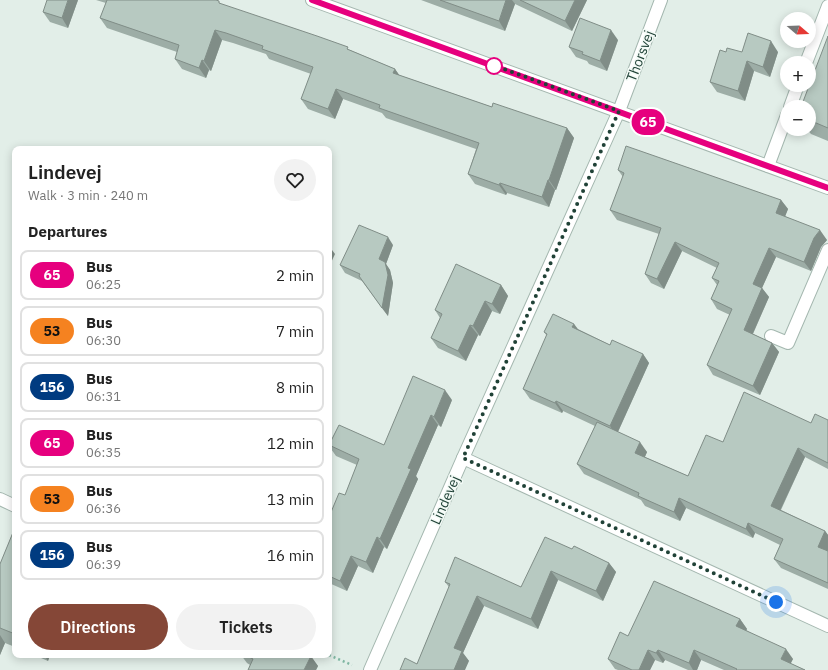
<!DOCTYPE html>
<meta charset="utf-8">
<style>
body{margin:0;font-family:"IBM Plex Sans",sans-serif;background:#f2f2f2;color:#222;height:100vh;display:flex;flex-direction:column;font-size:15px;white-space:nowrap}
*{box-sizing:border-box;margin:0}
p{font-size:13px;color:#767676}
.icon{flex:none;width:22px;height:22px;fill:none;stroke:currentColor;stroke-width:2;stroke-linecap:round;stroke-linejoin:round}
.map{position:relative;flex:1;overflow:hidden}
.details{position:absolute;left:12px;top:146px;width:320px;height:512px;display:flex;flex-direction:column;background:#fff;border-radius:8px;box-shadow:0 2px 10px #0003}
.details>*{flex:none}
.badge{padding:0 8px;border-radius:13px;font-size:14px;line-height:26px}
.needle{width:26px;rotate:109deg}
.buttons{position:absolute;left:780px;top:12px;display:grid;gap:8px}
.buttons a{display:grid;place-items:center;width:36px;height:36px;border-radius:50%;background:#fff;box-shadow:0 2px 10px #0003;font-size:20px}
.you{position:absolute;width:20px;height:20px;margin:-10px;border:3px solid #fff;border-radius:50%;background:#1a73e8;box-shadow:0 0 0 6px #1a73e833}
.map>.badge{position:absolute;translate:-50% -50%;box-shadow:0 0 0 2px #fff}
h2{padding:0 16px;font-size:15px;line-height:36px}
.round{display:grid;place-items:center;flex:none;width:42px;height:42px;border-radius:21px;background:#f2f2f2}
.head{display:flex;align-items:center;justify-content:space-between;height:68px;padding:0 16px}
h1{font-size:19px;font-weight:600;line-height:30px}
.cta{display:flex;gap:8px;margin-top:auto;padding:8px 16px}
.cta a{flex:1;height:46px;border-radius:24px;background:#854737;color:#fff;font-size:16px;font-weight:600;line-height:46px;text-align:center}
.cta a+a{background:#f2f2f2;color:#222}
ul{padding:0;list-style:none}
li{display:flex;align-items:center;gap:12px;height:50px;margin:0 8px 6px;padding:0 8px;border:2px solid #e0e0e0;border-radius:8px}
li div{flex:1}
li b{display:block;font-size:15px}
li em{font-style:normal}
li .badge{min-width:44px;font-weight:700;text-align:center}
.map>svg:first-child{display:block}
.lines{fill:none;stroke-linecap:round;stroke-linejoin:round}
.minor-casing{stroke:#a4b7af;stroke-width:14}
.path{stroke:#7fb6a2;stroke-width:2.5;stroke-dasharray:2 3;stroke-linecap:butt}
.minor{stroke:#fff;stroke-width:12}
.wall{fill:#9dada6}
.shaded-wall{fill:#808d87}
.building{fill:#b7c9c1;stroke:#808d87}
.line-casing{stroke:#fff;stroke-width:9}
.line{stroke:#e6007e;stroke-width:6}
.walk{stroke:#204237;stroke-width:4;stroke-dasharray:0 7.2}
.stop-dot{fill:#fff;stroke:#e6007e;stroke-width:2}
.labels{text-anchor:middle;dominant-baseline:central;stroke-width:3;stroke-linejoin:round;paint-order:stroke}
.street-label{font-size:14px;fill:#204237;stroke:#f3faf6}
</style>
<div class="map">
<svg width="828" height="670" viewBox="0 0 828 670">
<rect width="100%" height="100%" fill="#e2eee8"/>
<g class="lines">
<defs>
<g id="minor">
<polyline points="312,0 828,188"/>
<polyline points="806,63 828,6"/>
<polyline points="790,107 798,85"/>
<polyline points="768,166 787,115"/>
<polyline points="771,336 788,343 828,250"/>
<polyline points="463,458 828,626"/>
<polyline points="0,499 15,506"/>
<polyline points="370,670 463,458 619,111 661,0"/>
</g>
</defs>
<use href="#minor" class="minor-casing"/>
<polyline class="path" points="329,655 352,665"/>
<use href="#minor" class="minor"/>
</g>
<g class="wall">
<polygon points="78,0 68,28 50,22 43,12"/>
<polygon points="96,0 216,0 221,4 350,50 395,69 399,75 492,107 567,128 574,138 556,190 555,190 549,207 507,193 506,195 475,184 468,174 476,149 386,118 382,113 343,99 335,119 308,109 301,99 311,74 269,59 266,54 233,43 222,40 211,71 209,70 206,78 182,69 175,59 177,52 107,28 100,18 106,3"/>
<polygon points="421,0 587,0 572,31 515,4 505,31"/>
<polygon points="828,36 828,141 811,134 807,129 809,129 809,107"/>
<polygon points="618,40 607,71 589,64 587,61 576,57 569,47"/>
<polygon points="726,52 778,52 770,77 754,71 745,101 717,92 710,82"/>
<polygon points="618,170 781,200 788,209 785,216 827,240 821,247 811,271 776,257 762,288 769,297 753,334 772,343 779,352 760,395 713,375 707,365 730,315 717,309 711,299 717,285 712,278 717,268 682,251 664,289 651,283 645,274 659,234 617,220 610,210 623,177"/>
<polygon points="393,245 386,264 390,270 393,283 388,316 362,281 345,273 340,265"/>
<polygon points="501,285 508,296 500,314 492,311 480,336 478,335 466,361 438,348 431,338 440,318 435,310"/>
<polygon points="574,324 578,329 610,345 643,354 649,363 618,432 647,452 645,457 688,476 723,442 811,423 828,420 828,469 805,457 781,510 825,531 828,535 828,589 781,568 774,559 780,545 755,533 753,538 686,508 680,521 645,506 641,500 584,474 577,464 595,426 563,411 562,413 530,399 523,389 547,336 544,332"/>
<polygon points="452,400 441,427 438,425 416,476 418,479 387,549 384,547 373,573 358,566 347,591 329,583 329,517 345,495 357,465 336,456 329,446 384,445"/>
<polygon points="15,530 15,647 5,643 0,655 0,564"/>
<polygon points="572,549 609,563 616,572 603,601 558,580 538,629 484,606 463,653 469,661 417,664 449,587 445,582 521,587"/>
<polygon points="740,619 747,629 746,630 793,659 790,663 805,670 724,670 701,660 697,670 688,670 665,660 663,663 655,660 650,670 618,670 615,669 608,659 628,636"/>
<polygon points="34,655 50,655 48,661"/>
<polygon points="241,655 309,655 318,666 316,670 248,670 250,665 247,663"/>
</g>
<g class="shaded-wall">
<polygon points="68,0 78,0 68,28 62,18"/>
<polygon points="506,0 512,0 515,4 505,31 499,21"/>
<polygon points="575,0 587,0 572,31 565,21"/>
<polygon points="215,30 222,40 211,71 204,61"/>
<polygon points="611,30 618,40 607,71 600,61"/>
<polygon points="771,41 778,52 770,77 763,67"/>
<polygon points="202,60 209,70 206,78 199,68"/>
<polygon points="747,61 754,71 745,101 738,91"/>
<polygon points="395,69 402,79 393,73"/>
<polygon points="336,89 343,99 335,119 328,109"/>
<polygon points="567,128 574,138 556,190 549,180"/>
<polygon points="548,180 555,190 549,207 542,197"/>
<polygon points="500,183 507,193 506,195 499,185"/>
<polygon points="781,200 788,209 783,222 776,213"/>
<polygon points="820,230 827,240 821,247 811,271 804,262 814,238"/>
<polygon points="388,237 393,245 386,264 390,270 393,283 388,316 382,308 379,259"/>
<polygon points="675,242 682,251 664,289 657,279"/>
<polygon points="329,246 335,254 329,267"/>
<polygon points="769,248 776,257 762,288 769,297 750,340 744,330 753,284"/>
<polygon points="501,285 508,296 500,314 492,304"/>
<polygon points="485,301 492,311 480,336 473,326"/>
<polygon points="574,324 581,334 572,327"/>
<polygon points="470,325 478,335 466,361 458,351"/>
<polygon points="772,343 779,352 760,395 753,386"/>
<polygon points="643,354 649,363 616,436 610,426"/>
<polygon points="445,390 452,400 441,427 434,417"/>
<polygon points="556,401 563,411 562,413 555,403"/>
<polygon points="431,415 438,425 416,476 418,479 387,549 380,539 408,468"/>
<polygon points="640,442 647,452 642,463 635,453"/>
<polygon points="798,448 805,457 778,515 771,506"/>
<polygon points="679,498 686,508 680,521 674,512"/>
<polygon points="748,523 755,533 753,538 746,529"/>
<polygon points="825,531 828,535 828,550 825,556 818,547"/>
<polygon points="377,537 384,547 373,573 366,562"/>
<polygon points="351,556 358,566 347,591 340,581"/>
<polygon points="609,563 616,572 603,601 596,591"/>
<polygon points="551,571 558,580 538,629 531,619"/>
<polygon points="477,596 484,606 463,653 469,661 465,670 454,670 454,648"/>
<polygon points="740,619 747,629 743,636 736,626"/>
<polygon points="0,635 5,643 0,655"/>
<polygon points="786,649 793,659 788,669 781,659"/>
<polygon points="648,650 655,660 650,670 639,670"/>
<polygon points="658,650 665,660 663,663 656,653"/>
<polygon points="694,650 701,660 697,670 693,670 689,663"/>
<polygon points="44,655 50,655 48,661"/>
<polygon points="311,656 318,666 316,670 304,670"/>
</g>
<g class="building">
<polygon points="47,0 68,0 62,18 43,12"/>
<polygon points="107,0 216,0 219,1 219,3 317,36 348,47 347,49 395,69 393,73 492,107 493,103 567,128 549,180 548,180 542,197 500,183 499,185 468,174 479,143 379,108 380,105 336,89 328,109 301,99 313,67 262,49 263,46 226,33 215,30 204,61 202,60 199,68 175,59 179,45 100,18"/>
<polygon points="440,0 506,0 499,21"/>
<polygon points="520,0 575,0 565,21"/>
<polygon points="580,18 611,30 600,61 582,54 583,52 569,47"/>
<polygon points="748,33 771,41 763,67 747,61 738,91 710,82 720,50 726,52 727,48 742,52"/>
<polygon points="828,36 828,128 809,120 809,107 801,107"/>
<polygon points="626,146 781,200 776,213 820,230 814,238 804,262 769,248 753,284 762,288 744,330 772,343 753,386 707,365 732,309 711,299 719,281 712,278 719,263 675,242 657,279 645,274 661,228 610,210 624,173 618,170"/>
<polygon points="359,225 388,237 379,259 385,262 388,275 382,308 359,276 360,274 340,265"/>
<polygon points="456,264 501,285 492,304 485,301 473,326 470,325 458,351 431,338 442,314 435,310"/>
<polygon points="553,314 574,324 572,327 610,345 612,340 643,354 610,426 556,401 555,403 523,389 547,334 544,332"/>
<polygon points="413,376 445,390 434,417 431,415 408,468 411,469 380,539 377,537 366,562 351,556 340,581 329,576 329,517 339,493 345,495 359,459 329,445 339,425 384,445"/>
<polygon points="744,392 811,423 815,414 828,420 828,463 798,448 771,506 825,531 818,547 828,551 828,583 774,559 783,539 748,523 746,529 679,498 674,512 638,496 639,493 577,464 597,422 640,442 635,453 688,476 706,435 723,442"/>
<polygon points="14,530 15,530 15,634 0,628 0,564"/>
<polygon points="545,537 572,549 574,546 609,563 596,591 551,571 531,619 477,596 454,648 462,651 454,670 400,670 405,658 417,664 450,584 445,582 455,557 521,587"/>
<polygon points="654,581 740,619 736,626 786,649 781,659 805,670 736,670 737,669 694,650 689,663 658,650 656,653 648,650 639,670 632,670 608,659 620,632 628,636"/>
<polygon points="245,655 309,655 311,656 304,670 248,670 253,659"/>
</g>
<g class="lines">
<defs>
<polyline id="line" points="312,0 828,188"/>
</defs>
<use href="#line" class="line-casing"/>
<use href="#line" class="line"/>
<polyline class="walk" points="494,66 493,65 619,111 463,458 776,602"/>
</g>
<circle class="stop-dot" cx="494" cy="66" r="8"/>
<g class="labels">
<g class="street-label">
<text transform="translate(640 56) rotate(-69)">Thorsvej</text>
<text transform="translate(445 500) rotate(-66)">Lindevej</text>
</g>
</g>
</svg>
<div class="buttons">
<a><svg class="needle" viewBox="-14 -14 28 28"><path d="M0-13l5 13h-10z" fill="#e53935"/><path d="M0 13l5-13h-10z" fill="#767676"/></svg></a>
<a>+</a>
<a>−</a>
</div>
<div class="you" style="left:776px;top:602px"></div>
<b class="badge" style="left:648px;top:122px;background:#e6007e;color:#fff">65</b>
<section class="details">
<div class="head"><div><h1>Lindevej</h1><p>Walk · 3 min · 240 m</p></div><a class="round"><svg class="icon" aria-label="heart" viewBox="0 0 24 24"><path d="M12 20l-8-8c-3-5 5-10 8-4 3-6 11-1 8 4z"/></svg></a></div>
<h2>Departures</h2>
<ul>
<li><span class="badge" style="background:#e6007e;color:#fff">65</span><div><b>Bus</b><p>06:25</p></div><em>2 min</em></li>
<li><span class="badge" style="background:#f58220;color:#111">53</span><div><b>Bus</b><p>06:30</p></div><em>7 min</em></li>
<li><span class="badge" style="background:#003b80;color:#fff">156</span><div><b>Bus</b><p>06:31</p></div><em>8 min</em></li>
<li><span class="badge" style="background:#e6007e;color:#fff">65</span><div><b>Bus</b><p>06:35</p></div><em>12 min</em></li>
<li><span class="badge" style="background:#f58220;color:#111">53</span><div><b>Bus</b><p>06:36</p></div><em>13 min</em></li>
<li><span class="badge" style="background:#003b80;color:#fff">156</span><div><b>Bus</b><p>06:39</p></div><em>16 min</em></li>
</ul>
<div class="cta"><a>Directions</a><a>Tickets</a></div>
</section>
</div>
